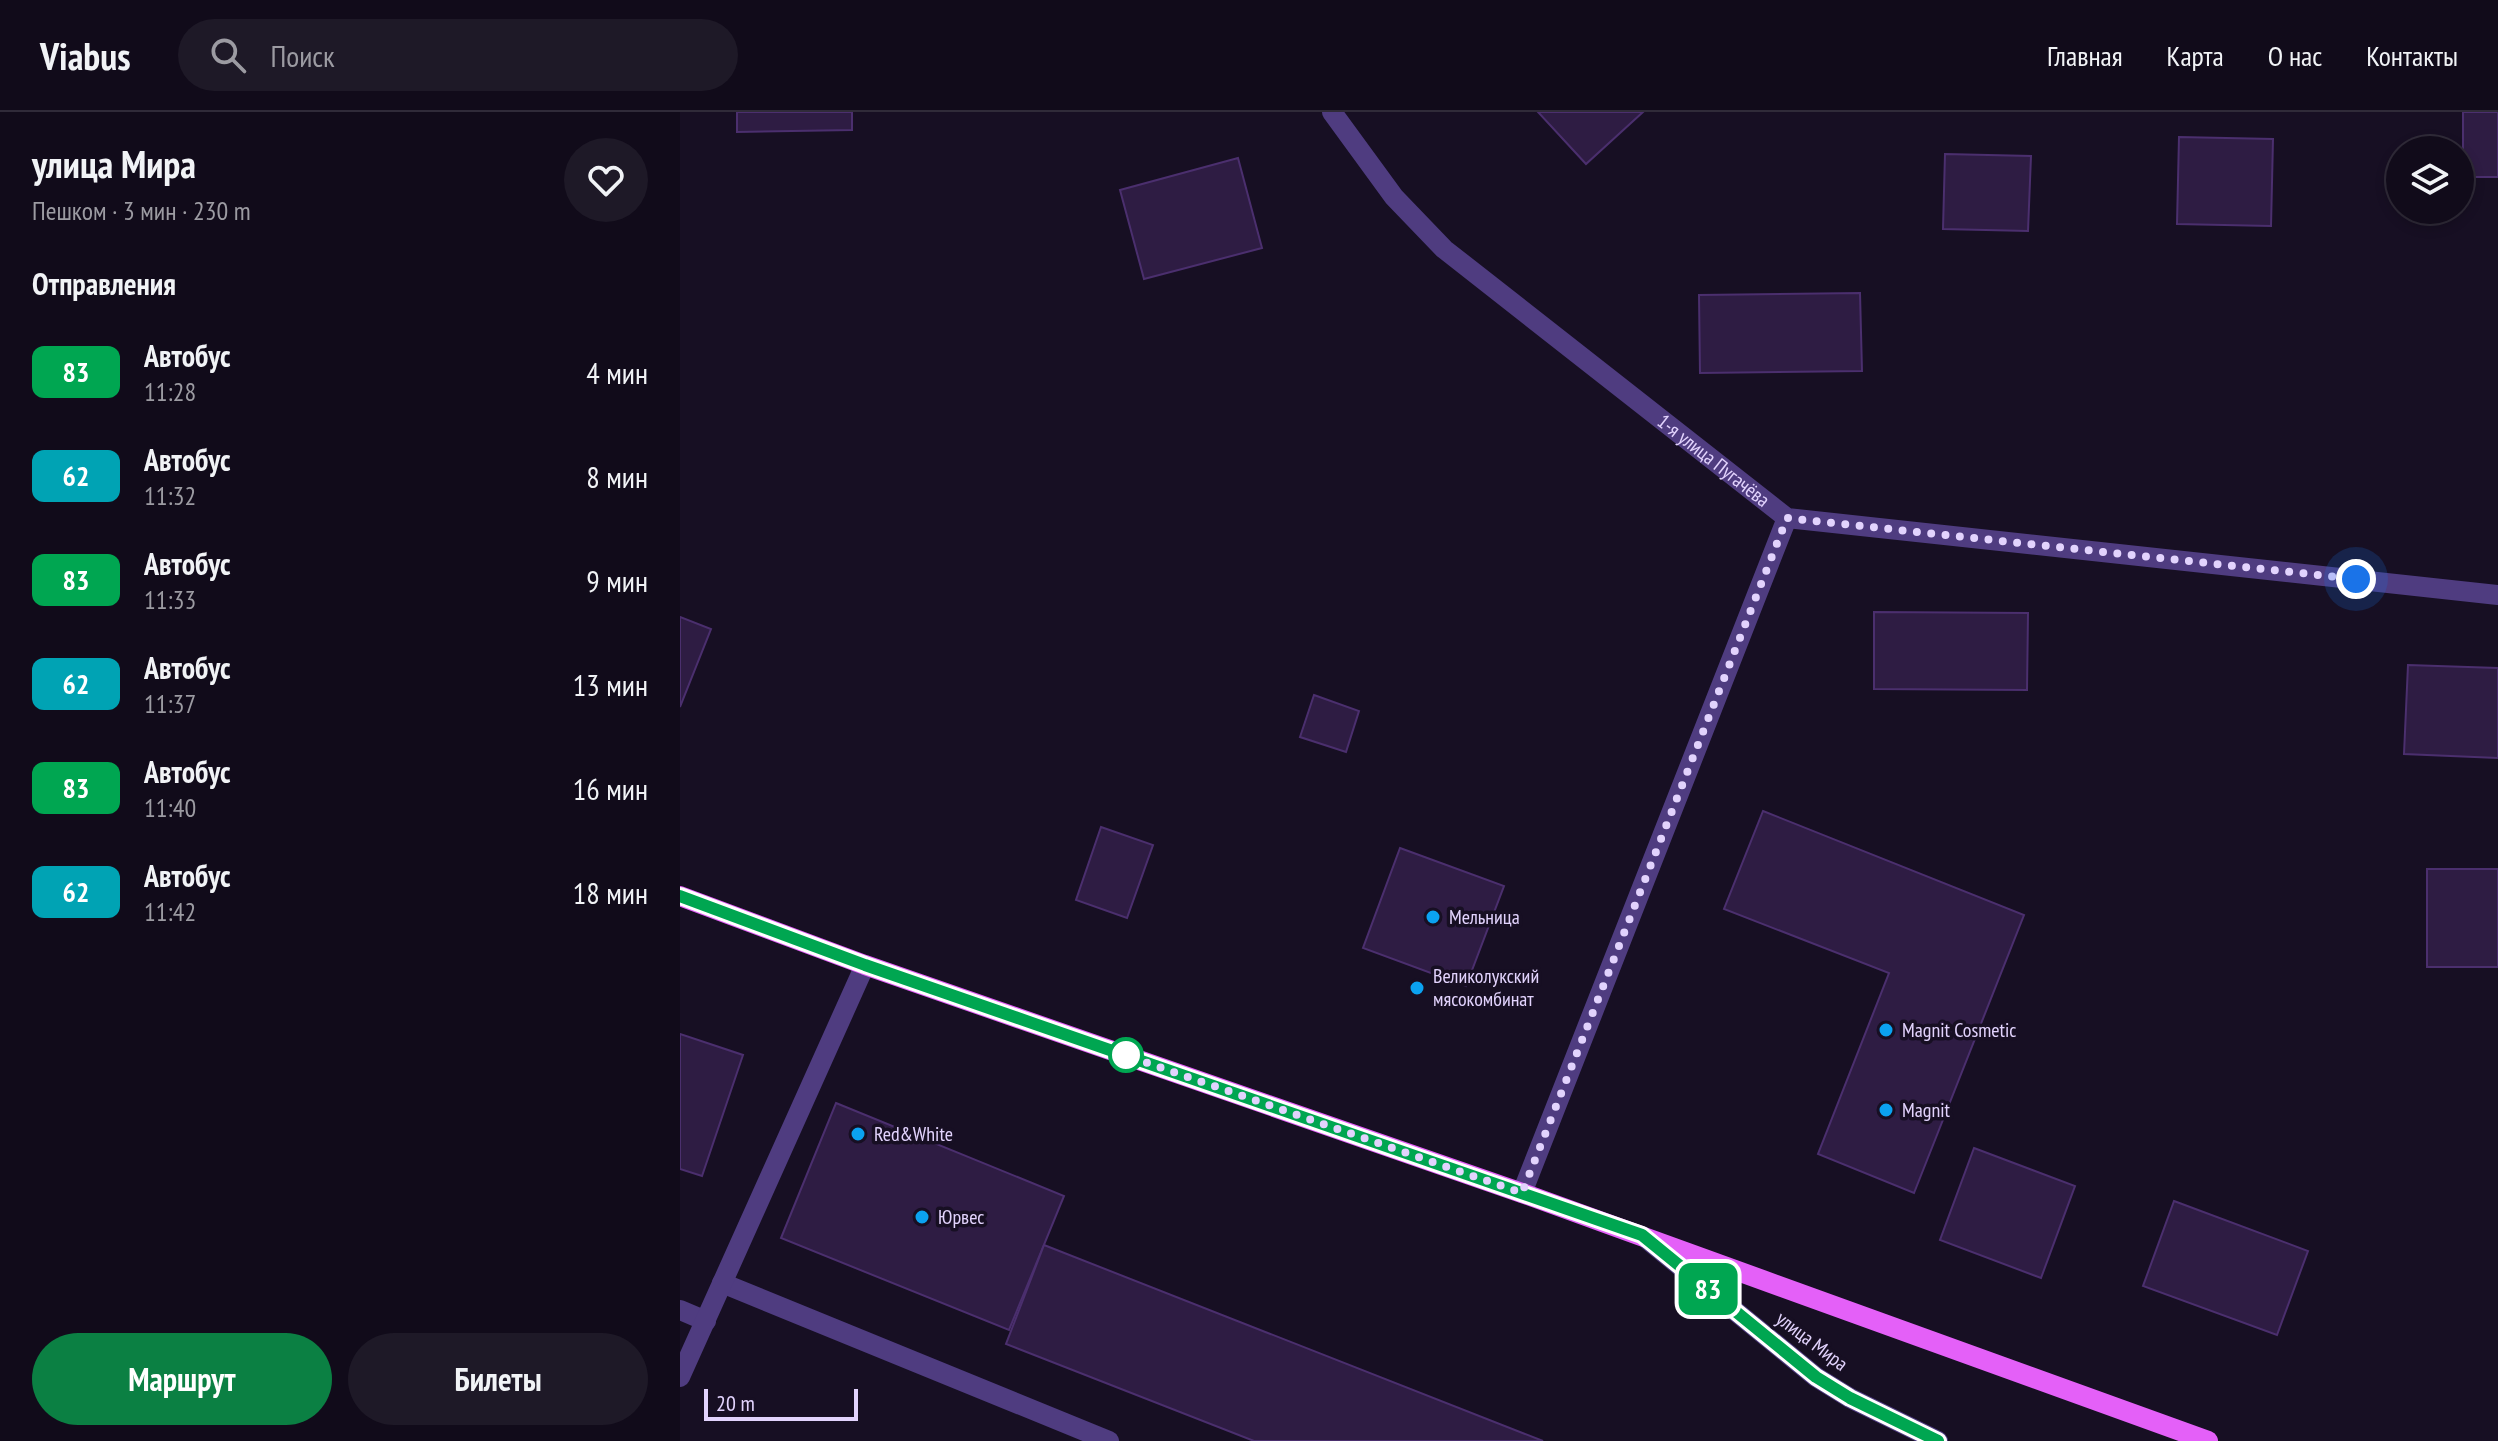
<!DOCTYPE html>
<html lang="ru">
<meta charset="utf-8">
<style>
body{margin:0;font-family:"PT Sans Narrow",sans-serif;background:#1e1927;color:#f1f3f6;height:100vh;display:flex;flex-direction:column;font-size:30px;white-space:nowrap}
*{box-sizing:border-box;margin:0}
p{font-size:26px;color:#9c9ba2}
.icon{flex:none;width:44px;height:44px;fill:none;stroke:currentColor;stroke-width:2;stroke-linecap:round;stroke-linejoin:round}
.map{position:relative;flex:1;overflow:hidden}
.sheet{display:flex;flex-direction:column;background:#110b1a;width:680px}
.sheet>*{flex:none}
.badge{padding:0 16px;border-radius:12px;font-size:28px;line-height:52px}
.controls{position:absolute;left:1706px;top:24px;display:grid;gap:16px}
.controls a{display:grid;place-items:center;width:88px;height:88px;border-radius:50%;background:#110b1a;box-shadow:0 4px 12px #0003,0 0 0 2px #302b39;font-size:40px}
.scale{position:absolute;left:24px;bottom:20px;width:154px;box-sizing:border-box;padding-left:8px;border:4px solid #e2d3fd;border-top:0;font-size:22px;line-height:28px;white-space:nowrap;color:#e2d3fd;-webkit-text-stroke:6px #170f23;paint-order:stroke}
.you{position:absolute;width:40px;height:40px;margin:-20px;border:6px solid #fff;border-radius:50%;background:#1a73e8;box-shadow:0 0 0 12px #1a73e833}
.map>.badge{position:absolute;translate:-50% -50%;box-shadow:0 0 0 4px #fff}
h2{padding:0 32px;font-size:30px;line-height:72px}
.round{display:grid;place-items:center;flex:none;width:84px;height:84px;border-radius:42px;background:#1e1927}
.summary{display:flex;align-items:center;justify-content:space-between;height:136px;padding:0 32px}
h1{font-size:38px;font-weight:800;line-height:60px}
.primary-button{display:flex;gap:16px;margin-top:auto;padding:16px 32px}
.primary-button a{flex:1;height:92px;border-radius:48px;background:#0b8043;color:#fff;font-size:32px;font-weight:800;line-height:92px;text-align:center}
.primary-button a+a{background:#1e1927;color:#f1f3f6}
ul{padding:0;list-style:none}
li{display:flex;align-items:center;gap:24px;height:104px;padding:0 32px}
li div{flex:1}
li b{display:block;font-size:30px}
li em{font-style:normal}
li .badge{min-width:88px;font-weight:700;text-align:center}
header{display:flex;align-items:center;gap:48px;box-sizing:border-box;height:112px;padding:0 40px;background:#110b1a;border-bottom:2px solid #302b39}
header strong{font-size:38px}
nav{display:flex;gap:44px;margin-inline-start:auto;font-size:28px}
.search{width:560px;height:72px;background:#1e1927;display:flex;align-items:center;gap:20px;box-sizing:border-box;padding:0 28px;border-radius:44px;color:#9c9ba2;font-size:30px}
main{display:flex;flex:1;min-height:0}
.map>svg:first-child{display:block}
.building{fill:#2e1c43;stroke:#4b2f6e;stroke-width:2}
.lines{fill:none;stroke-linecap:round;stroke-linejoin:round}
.minor{stroke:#4f3c80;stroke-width:20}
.major{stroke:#e460f8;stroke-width:20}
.line-casing{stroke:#fff;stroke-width:18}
.line{stroke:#00a651;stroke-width:12}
.walk{stroke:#e2d3fd;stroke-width:8;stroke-dasharray:0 14.4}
.poi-dot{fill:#0ba2f1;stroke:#170f23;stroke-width:3}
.stop-dot{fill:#fff;stroke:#00a651;stroke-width:4}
.labels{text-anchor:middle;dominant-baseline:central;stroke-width:7;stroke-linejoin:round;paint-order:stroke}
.street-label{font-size:20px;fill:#e2d3fd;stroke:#170f23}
.poi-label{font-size:20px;fill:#e2d3fd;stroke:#170f23;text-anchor:start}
</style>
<header>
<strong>Viabus</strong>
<div class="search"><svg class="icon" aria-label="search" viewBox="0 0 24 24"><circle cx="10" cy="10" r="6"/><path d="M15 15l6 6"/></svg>Поиск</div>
<nav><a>Главная</a><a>Карта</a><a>О нас</a><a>Контакты</a></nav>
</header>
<main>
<section class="sheet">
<div class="summary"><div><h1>улица Мира</h1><p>Пешком · 3 мин · 230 m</p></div><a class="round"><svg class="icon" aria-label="heart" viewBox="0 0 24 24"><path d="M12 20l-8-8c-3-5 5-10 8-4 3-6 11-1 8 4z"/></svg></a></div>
<h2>Отправления</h2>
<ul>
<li><span class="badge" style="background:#00a651;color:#fff">83</span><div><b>Автобус</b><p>11:28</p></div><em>4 мин</em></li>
<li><span class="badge" style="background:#00a3b4;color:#fff">62</span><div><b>Автобус</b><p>11:32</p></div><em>8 мин</em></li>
<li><span class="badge" style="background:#00a651;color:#fff">83</span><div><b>Автобус</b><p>11:33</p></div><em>9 мин</em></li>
<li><span class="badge" style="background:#00a3b4;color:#fff">62</span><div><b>Автобус</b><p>11:37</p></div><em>13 мин</em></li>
<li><span class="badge" style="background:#00a651;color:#fff">83</span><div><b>Автобус</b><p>11:40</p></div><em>16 мин</em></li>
<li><span class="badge" style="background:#00a3b4;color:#fff">62</span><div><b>Автобус</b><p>11:42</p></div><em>18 мин</em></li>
</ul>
<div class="primary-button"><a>Маршрут</a><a>Билеты</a></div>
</section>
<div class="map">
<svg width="1818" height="1329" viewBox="0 0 1818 1329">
<rect width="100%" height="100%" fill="#170f23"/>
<g class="building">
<polygon points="57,0 172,0 172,18 57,20"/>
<polygon points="858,0 963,0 906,52"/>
<rect x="1783" y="0" width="35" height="65"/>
<polygon points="1499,25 1593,27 1591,114 1497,112"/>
<polygon points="1265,42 1351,44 1348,119 1263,117"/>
<polygon points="558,46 582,136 464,167 440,78"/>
<polygon points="1180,181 1182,259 1020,261 1019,183"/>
<polygon points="1194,500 1348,501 1347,578 1194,577"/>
<polygon points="0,505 31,517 0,595"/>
<polygon points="1728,553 1818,556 1818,646 1724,642"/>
<polygon points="634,583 679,599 666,640 620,625"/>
<polygon points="1083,699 1344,803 1234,1081 1138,1042 1209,861 1044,797"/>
<polygon points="421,715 473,733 447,806 396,788"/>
<polygon points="720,736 824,774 786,874 683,836"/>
<rect x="1747" y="757" width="71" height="98"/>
<polygon points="0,922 63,943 22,1064 0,1057"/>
<polygon points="156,991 384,1084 329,1218 101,1126"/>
<polygon points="1294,1036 1395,1074 1361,1166 1260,1128"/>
<polygon points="1494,1089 1628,1139 1597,1223 1463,1174"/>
<polygon points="364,1133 863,1329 574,1329 326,1232"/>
</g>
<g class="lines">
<g class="minor">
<path id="s1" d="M 652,0 L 714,85 L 764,137 L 1107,406 L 1818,483"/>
<polyline points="842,1081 1107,406"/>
<polyline points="968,1128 1136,1265 1170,1286 1258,1329"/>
<polyline points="42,1171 429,1329"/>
<polyline points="0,1198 26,1209"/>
<polyline points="0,1265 185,853"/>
</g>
<polyline class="major" points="0,784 185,853 842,1081 1528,1329"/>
</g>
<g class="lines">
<defs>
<polyline id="line" points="0,784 185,853 962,1123 1136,1265 1170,1286 1258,1329"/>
</defs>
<use href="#line" class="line-casing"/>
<use href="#line" class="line"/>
<polyline class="walk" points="446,943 436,940 842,1081 1107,406 1676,467"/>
</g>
<g class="poi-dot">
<circle cx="753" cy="805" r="8"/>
<circle cx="737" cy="876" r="8"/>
<circle cx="1206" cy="918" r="8"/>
<circle cx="1206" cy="998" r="8"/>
<circle cx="178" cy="1022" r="8"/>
<circle cx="242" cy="1105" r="8"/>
</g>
<circle class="stop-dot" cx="446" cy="943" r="16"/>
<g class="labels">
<g class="street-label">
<text stroke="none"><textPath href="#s1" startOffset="520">1-я улица Пугачёва</textPath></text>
<text transform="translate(1132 1229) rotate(37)">улица Мира</text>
</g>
<g class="poi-label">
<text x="769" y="805">Мельница</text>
<text x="753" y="864">Великолукский<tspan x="753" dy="23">мясокомбинат</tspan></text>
<text x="1222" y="918">Magnit Cosmetic</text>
<text x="1222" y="998">Magnit</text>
<text x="194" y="1022">Red&amp;White</text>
<text x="258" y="1105">Юрвес</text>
</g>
</g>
</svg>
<div class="controls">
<a><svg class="icon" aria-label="layers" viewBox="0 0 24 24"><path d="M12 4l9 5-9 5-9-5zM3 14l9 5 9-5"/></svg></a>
</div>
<div class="scale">20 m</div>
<div class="you" style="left:1676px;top:467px"></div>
<b class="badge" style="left:1028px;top:1177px;background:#00a651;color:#fff">83</b>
</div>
</main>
